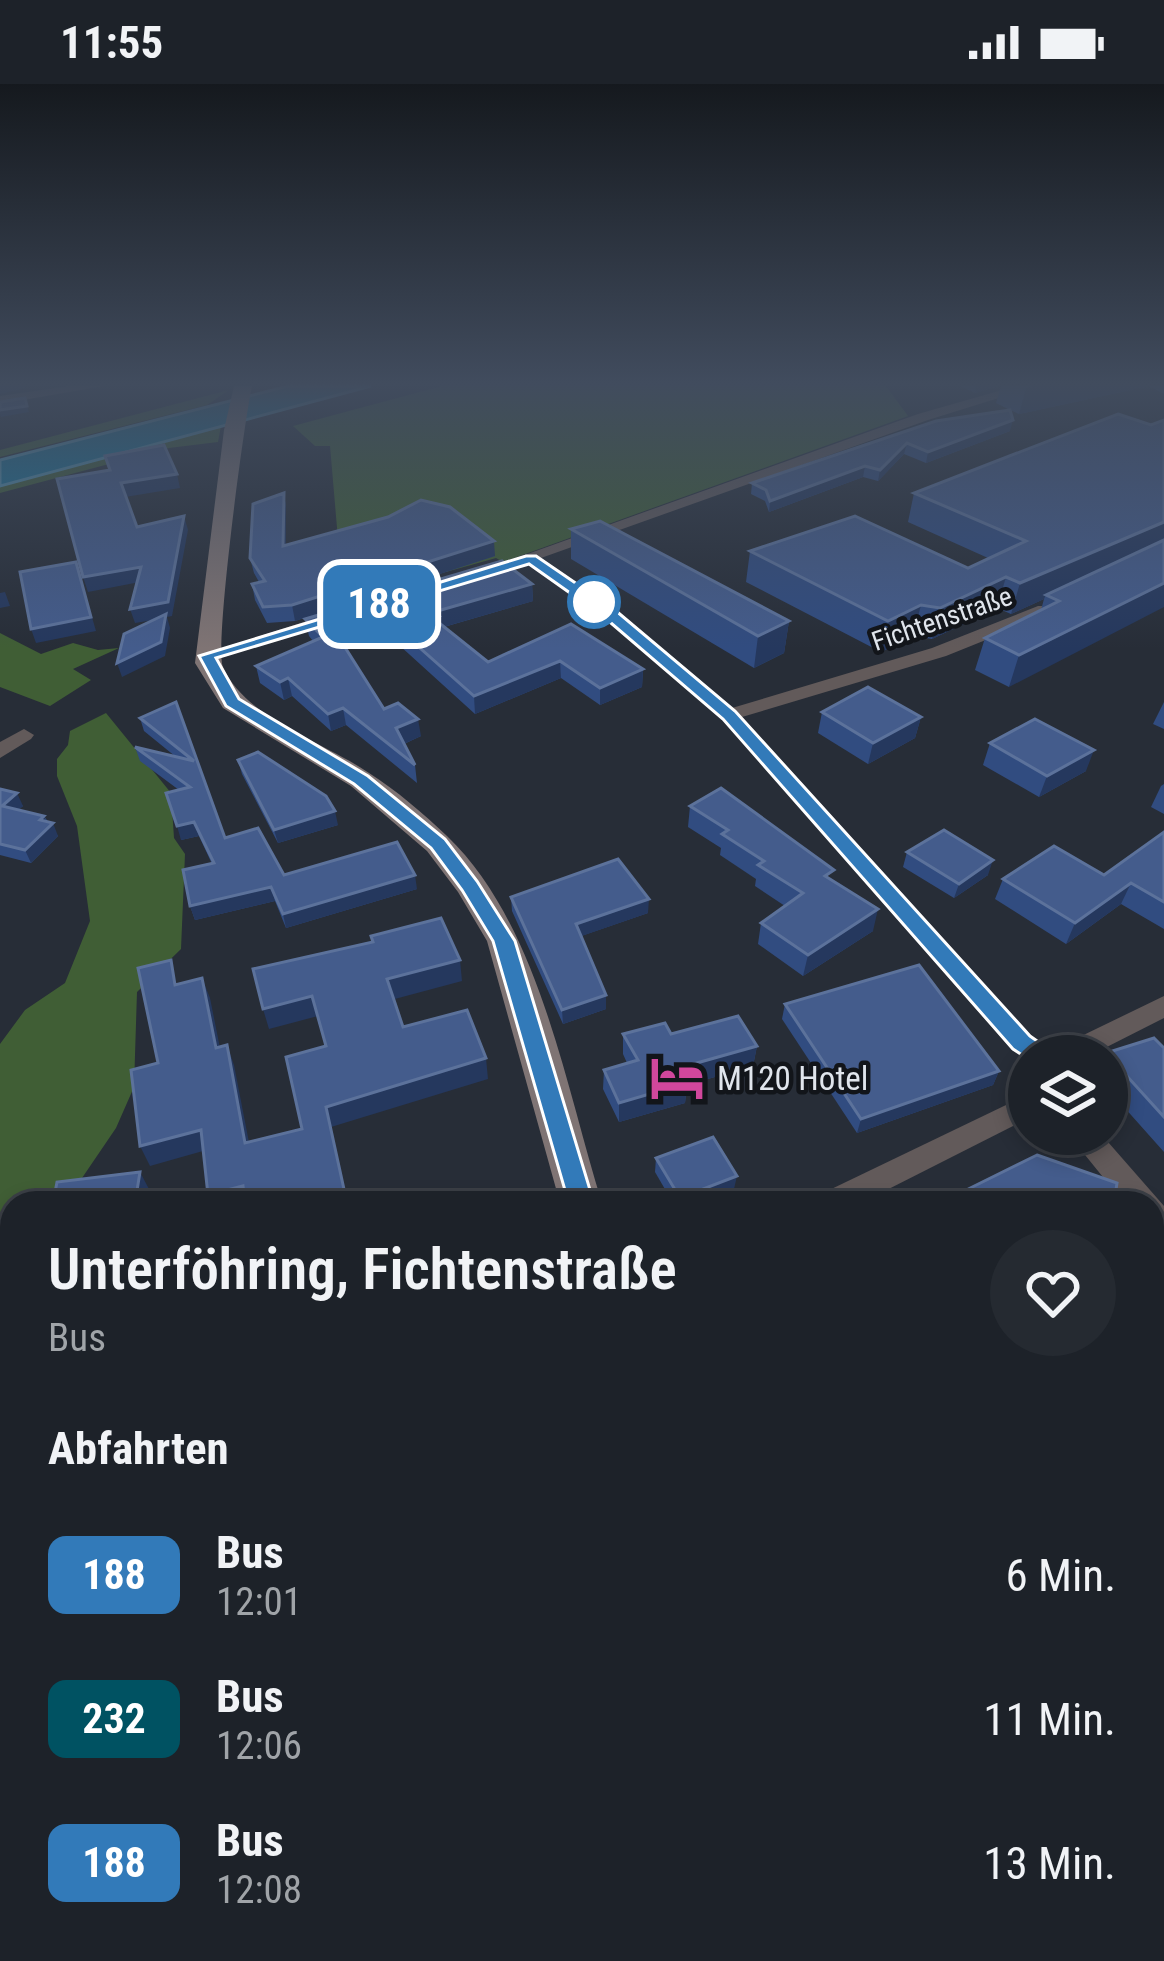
<!DOCTYPE html>
<html lang="de">
<meta charset="utf-8">
<style>
body{margin:0;font-family:"Roboto Condensed",sans-serif;background:#252a31;color:#f1f3f6;height:100vh;display:flex;flex-direction:column;font-size:45px;white-space:nowrap}
*{box-sizing:border-box;margin:0}
p{font-size:39px;color:#a0a4a8}
.icon{flex:none;width:66px;height:66px;fill:none;stroke:currentColor;stroke-width:2;stroke-linecap:round;stroke-linejoin:round}
.map{position:relative;flex:1;overflow:hidden}
.side{position:absolute;left:0px;top:1107px;width:1164px;height:771px;display:flex;flex-direction:column;background:#1d2229;border-radius:36px 36px 0 0;box-shadow:0 6px 18px #0003,0 0 0 3px #3b3f46}
.side>*{flex:none}
.badge{padding:0 24px;border-radius:18px;font-size:42px;line-height:78px}
.tools{position:absolute;left:1008px;top:951px;display:grid;gap:24px}
.tools a{display:grid;place-items:center;width:120px;height:120px;border-radius:50%;background:#1d2229;box-shadow:0 6px 18px #0003,0 0 0 3px #3b3f46;font-size:60px}
.map>.badge{position:absolute;translate:-50% -50%;box-shadow:0 0 0 6px #fff}
h2{padding:0 48px;font-size:45px;line-height:108px}
.round{display:grid;place-items:center;flex:none;width:126px;height:126px;border-radius:63px;background:#252a31}
.summary{display:flex;align-items:center;justify-content:space-between;height:204px;padding:0 48px}
h1{font-size:57px;font-weight:600;line-height:90px}
ul{padding:0;list-style:none}
li{display:flex;align-items:center;gap:36px;height:144px;padding:0 48px}
li div{flex:1}
li b{display:block;font-size:45px}
li em{font-style:normal}
li .badge{min-width:132px;font-weight:700;text-align:center}
.status{display:flex;justify-content:space-between;align-items:center;height:84px;padding:0 60px;background:#1d2229;direction:ltr}
.status svg{height:33px;fill:currentColor}
.map>svg:first-child{display:block}
.green{fill:#405e35}
.water{fill:#16769c;stroke:#5397b4;stroke-width:3}
.lines{fill:none;stroke-linecap:round;stroke-linejoin:round}
.street{fill:#625a5a;fill-rule:evenodd}
.secondary{fill:#7f7474;fill-rule:evenodd}
.wall{fill:#314c80}
.shaded-wall{fill:#25385e}
.building{fill:#445c8c;stroke:#5c729b;stroke-width:3}
.line{fill:#327ab9;stroke:#fff;stroke-width:3}
.stop-dot{fill:#fff;stroke:#327ab9;stroke-width:6}
.labels{text-anchor:middle;dominant-baseline:central;stroke-width:9;stroke-linejoin:round;paint-order:stroke}
.far-street-label{font-size:27px;fill:#e0e5ec;stroke:#12151a}
.poi-label{font-size:33px;fill:#e0e5ec;stroke:#12151a;text-anchor:start}
</style>
<div class="status"><b>11:55</b><svg viewBox="0 0 49 12"><path d="M0 12V9h3v3zM5 12V6h3v6zM10 12V3h3v9zM15 12V0h3v12zM26 1h20v11H26zM47 4h2v5h-2z"/></svg></div>
<div class="map">
<svg width="1164" height="1877" viewBox="0 0 1164 1877">
<rect width="100%" height="100%" fill="#272d37"/>
<g class="green">
<polygon points="442,302 886,302 908,332 503,478 496,474 446,488 410,459 339,467 330,362 315,362 293,342"/>
<polygon points="229,306 207,321 0,373 0,366"/>
<polygon points="221,342 218,358 169,364 0,409 0,402"/>
<polygon points="0,549 41,570 73,559 98,566 119,564 73,585 91,596 50,622 0,603"/>
<polygon points="106,629 171,709 174,754 185,770 181,865 137,908 134,1003 116,1044 65,1119 12,1119 12,1374 0,1432 0,960 25,926 65,899 90,837 77,742 57,692 57,675 68,661 70,647"/>
</g>
<polygon class="water" points="288,302 371,302 0,402 0,376"/>
<g class="lines">
<g class="street">
<polygon points="69,302 104,302 0,320 0,312"/>
<polygon points="1016,302 1037,302 928,336 541,474 615,525 732,624 932,564 1038,522 1050,522 1050,530 946,572 742,633 1032,952 1048,963 1067,959 1164,912 1164,934 1089,972 1029,972 1029,978 1012,966 722,635 603,533 526,479 475,497 466,492 918,330"/>
<polygon points="335,528 350,532 214,576 198,572"/>
<polygon points="24,645 34,651 31,655 0,674 0,658"/>
<polygon points="1029,1010 1029,1034 861,1119 817,1119 821,1110"/>
<polygon points="1068,1050 1101,1050 1164,1122 1164,1158 1152,1153 1152,1119 1124,1119"/>
<polygon points="1164,1437 1164,1479 1152,1484 1152,1442"/>
</g>
<g class="secondary">
<path d="M 234,302 L 252,302 C 244,338 214,562 223,583 C 246,635 324,658 369,689 C 396,706 424,730 447,752 C 539,840 565,1001 602,1119 L 560,1119 L 487,857 L 458,808 L 427,767 L 351,702 L 223,624 L 195,579 L 224,346 Z"/>
<polygon points="691,1866 755,1866 756,1877 692,1877"/>
</g>
</g>
<g class="wall">
<polygon points="960,302 999,302 975,309"/>
<polygon points="1001,302 1164,302 1164,310 1149,302 1019,330 1010,326 1010,347 926,379 904,370 878,397 863,393 769,428 765,417 751,410 752,399 1010,326 996,319"/>
<polygon points="1164,336 1009,603 975,586 985,554 1041,526 1044,515 1011,530 997,524 932,555 913,552 881,568 746,498 750,467 968,484 988,474 908,438 914,409"/>
<polygon points="284,409 286,424 286,461 495,472 295,537 267,539 255,516 252,500 259,498 254,489 250,474"/>
<polygon points="571,445 789,537 784,569 754,584 571,475"/>
<polygon points="532,500 533,517 444,543 488,578 571,540 643,585 642,603 600,621 561,594 475,630 388,551 346,564 384,625 421,652 404,660 415,681 417,699 346,641 331,647 292,612 284,616 260,599 256,582 313,557 309,552 305,535"/>
<polygon points="176,618 225,754 284,791 417,805 286,844 275,817 195,836 190,822 212,780 199,752 181,756 179,706 140,677 135,663 176,673 144,647 140,634"/>
<polygon points="1164,618 1164,645 1153,640"/>
<polygon points="822,628 921,633 915,654 868,680 818,649"/>
<polygon points="990,659 1086,687 1039,713 983,681"/>
<polygon points="238,676 338,741 278,759 242,690"/>
<polygon points="1164,700 1164,730 1151,723 1161,702"/>
<polygon points="0,705 23,722 18,726 44,732 58,752 31,779 0,771"/>
<polygon points="690,722 832,796 873,847 803,892 758,860 761,839 785,822 755,802 756,795 720,771 721,764 688,743"/>
<polygon points="1164,748 1164,845 1121,820 1066,860 995,815 1003,795 1104,791"/>
<polygon points="907,768 988,791 954,814 903,783"/>
<polygon points="511,813 648,829 581,852 606,911 606,925 563,940 512,827"/>
<polygon points="785,920 999,987 993,1001 857,1049 782,935"/>
<polygon points="623,950 671,950 757,962 753,982 687,1001 685,1019 619,1038 603,1005 604,986 627,979 623,970"/>
<polygon points="1164,964 1164,1068 1107,1004 1107,972 1105,972 1106,969"/>
<polygon points="656,1074 734,1105 699,1119 673,1119 655,1088"/>
<polygon points="1164,1222 1164,1282 1152,1266 1152,1227"/>
</g>
<g class="shaded-wall">
<polygon points="0,302 25,302 25,304 0,310"/>
<polygon points="976,302 999,302 975,309"/>
<polygon points="1033,302 1149,302 1019,330 1026,304"/>
<polygon points="27,322 29,328 1,333 0,330 0,326"/>
<polygon points="1013,336 1010,347 926,379 928,368"/>
<polygon points="907,359 904,370 878,397 880,386"/>
<polygon points="865,382 863,393 769,428 770,417"/>
<polygon points="177,390 180,404 125,413 121,399"/>
<polygon points="284,409 286,424 286,477 283,462"/>
<polygon points="184,432 188,446 172,532 167,533 170,544 165,572 122,593 117,579 166,534 135,539 130,525"/>
<polygon points="1164,438 1164,463 1046,511 1044,515 1011,530 1020,499"/>
<polygon points="494,457 495,472 295,537 292,521"/>
<polygon points="76,478 96,547 36,559 31,545"/>
<polygon points="141,483 145,497 88,508 83,493"/>
<polygon points="1006,493 997,524 932,555 940,524"/>
<polygon points="1164,499 1164,523 1009,603 1019,571"/>
<polygon points="532,500 533,517 440,544 435,551 434,528"/>
<polygon points="5,508 10,522 0,524 0,509"/>
<polygon points="921,521 913,552 881,568 888,537"/>
<polygon points="386,534 388,551 340,566 336,549"/>
<polygon points="789,537 784,569 754,584 758,552"/>
<polygon points="560,577 561,594 475,630 474,612"/>
<polygon points="643,585 642,603 600,621 600,604"/>
<polygon points="288,594 292,612 284,616 280,598"/>
<polygon points="343,624 346,641 331,647 328,630"/>
<polygon points="921,633 915,654 868,680 873,659"/>
<polygon points="418,635 421,652 399,662 396,644"/>
<polygon points="1094,666 1086,687 1039,713 1047,692"/>
<polygon points="17,709 23,722 8,735 2,722"/>
<polygon points="335,727 338,741 278,759 274,746"/>
<polygon points="44,732 49,743 53,739 58,752 31,779 25,766 40,736"/>
<polygon points="194,738 199,752 181,756 177,742"/>
<polygon points="993,776 988,791 954,814 959,800"/>
<polygon points="415,791 417,805 286,844 283,830"/>
<polygon points="1131,799 1121,820 1066,860 1075,839"/>
<polygon points="271,803 275,817 195,836 190,822"/>
<polygon points="649,815 648,829 576,854 576,840"/>
<polygon points="878,825 873,847 803,892 808,871"/>
<polygon points="460,876 462,897 391,916 387,895"/>
<polygon points="202,894 210,914 224,984 216,964"/>
<polygon points="606,911 606,925 563,940 562,926"/>
<polygon points="312,912 318,932 269,945 263,925"/>
<polygon points="227,961 234,981 253,1079 245,1059"/>
<polygon points="757,962 753,982 687,1001 685,1019 619,1038 619,1019 679,984"/>
<polygon points="486,974 488,995 331,1043 347,1119 326,1023"/>
<polygon points="999,987 993,1001 857,1049 861,1035"/>
<polygon points="201,1046 210,1065 150,1082 140,1062"/>
<polygon points="140,1088 150,1107 148,1119 135,1119"/>
<polygon points="737,1092 734,1105 699,1119 679,1119 680,1114"/>
<polygon points="243,1102 250,1119 211,1119 208,1111"/>
<polygon points="12,1691 12,1708 0,1711 0,1694"/>
<polygon points="32,1866 53,1866 51,1877 31,1877"/>
</g>
<g class="building">
<polygon points="25,314 27,322 0,326 0,318"/>
<polygon points="1010,326 1013,336 928,368 907,359 880,386 865,382 770,417 766,406 752,399 936,337"/>
<polygon points="1118,330 1151,341 1164,336 1164,438 1020,499 1006,493 940,524 921,521 888,537 750,467 855,432 968,484 1026,457 914,409"/>
<polygon points="164,361 177,390 121,399 137,443 184,432 168,518 130,525 141,483 83,493 57,395 110,386 105,372"/>
<polygon points="284,409 283,462 388,433 421,416 450,423 494,457 292,521 263,523 252,500 265,497 250,474 253,420"/>
<polygon points="600,437 789,537 758,552 571,445"/>
<polygon points="1164,456 1164,499 1019,571 985,554 1059,517 1046,511"/>
<polygon points="502,477 532,500 434,528 439,532 433,534 488,578 571,540 643,585 600,604 560,577 474,612 386,534 336,549 384,625 398,619 418,635 396,644 415,681 343,624 328,630 288,594 280,598 256,582 323,553 305,535"/>
<polygon points="76,478 91,533 31,545 20,488"/>
<polygon points="166,530 161,558 117,579 124,550"/>
<polygon points="868,603 921,633 873,659 822,628"/>
<polygon points="176,618 225,754 258,744 284,791 397,758 415,791 283,830 271,803 190,822 183,786 214,779 194,738 177,742 166,709 190,703 135,663 194,677 140,634"/>
<polygon points="1035,635 1094,666 1047,692 990,659"/>
<polygon points="258,668 326,712 335,727 274,746 238,676"/>
<polygon points="721,704 834,786 825,792 878,825 808,871 761,839 803,809 758,781 764,777 722,750 728,746 690,722"/>
<polygon points="0,705 17,709 2,722 44,732 40,736 53,739 25,766 0,760"/>
<polygon points="944,746 993,776 959,800 907,768"/>
<polygon points="1164,748 1164,818 1131,799 1075,839 1003,795 1054,762 1104,791"/>
<polygon points="618,775 649,815 576,840 606,911 562,926 511,813"/>
<polygon points="441,834 460,876 387,895 403,943 467,926 486,974 326,1023 347,1119 245,1119 243,1102 208,1111 201,1046 140,1062 131,986 158,979 138,884 171,876 175,901 202,894 216,964 227,961 245,1059 302,1045 286,973 326,962 312,912 263,925 253,885 373,858 371,852"/>
<polygon points="919,881 999,987 861,1035 785,920"/>
<polygon points="738,932 757,962 679,984 687,999 619,1019 604,986 638,976 623,950 665,939 671,950"/>
<polygon points="1154,954 1164,964 1164,1033 1106,969"/>
<polygon points="713,1053 737,1092 680,1114 656,1074"/>
<polygon points="1037,1071 1117,1099 1114,1119 940,1119"/>
<polygon points="140,1088 135,1119 53,1119 57,1098"/>
<polygon points="447,1111 450,1119 424,1119"/>
<polygon points="921,1112 926,1119 907,1119"/>
<polygon points="1164,1222 1164,1256 1152,1240 1152,1227"/>
<polygon points="1152,1315 1164,1329 1164,1360 1152,1367"/>
<polygon points="12,1383 12,1463 4,1466 0,1387"/>
<polygon points="12,1574 12,1691 0,1694 0,1577"/>
<polygon points="1152,1637 1164,1658 1164,1690 1152,1695"/>
<polygon points="12,1844 12,1866 32,1866 31,1877 0,1877 0,1846"/>
<polygon points="100,1866 331,1866 331,1870 323,1871 323,1877 99,1877"/>
</g>
<linearGradient id="sky" x2="0" y2="1"><stop stop-color="#15191e"/><stop offset="0.53" stop-color="#414c5e"/><stop offset="1" stop-color="#414c5e" stop-opacity="0"/></linearGradient>
<rect width="1164" height="565" fill="url(#sky)"/>
<polygon class="line" points="526,472 536,472 615,526 735,627 1030,952 1050,966 1050,978 1033,978 1013,965 723,635 604,533 529,480 216,574 239,615 368,692 445,755 477,797 515,857 594,1119 590,1127 571,1127 493,857 462,806 431,764 354,700 226,622 199,572"/>
<defs>
<symbol id="hotel-bare" viewBox="-9 -9 18 18"><path d="M-6-4.5h1.5V1H6V5H4.5V3h-9V5H-6ZM-4 0a1.8 1.8 0 1 1 3.6 0ZM.5 0V-2.5h3Q6-2.5 6 0Z" fill="#d1479c" stroke="#12151a" stroke-width="2.5" paint-order="stroke"/></symbol>
</defs>
<g fill-rule="evenodd">
<use href="#hotel-bare" x="639" y="956" width="76" height="76"/>
</g>
<circle class="stop-dot" cx="594" cy="518" r="24"/>
<g class="labels">
<g class="far-street-label">
<text transform="translate(942 535) rotate(-19)">Fichtenstraße</text>
</g>
<g class="poi-label">
<text x="717" y="994">M120 Hotel</text>
</g>
</g>
</svg>
<div class="tools">
<a><svg class="icon" aria-label="layers" viewBox="0 0 24 24"><path d="M12 4l9 5-9 5-9-5zM3 14l9 5 9-5"/></svg></a>
</div>
<b class="badge" style="left:379px;top:520px;background:#327ab9;color:#fff">188</b>
<section class="side">
<div class="summary"><div><h1>Unterföhring, Fichtenstraße</h1><p>Bus</p></div><a class="round"><svg class="icon" aria-label="heart" viewBox="0 0 24 24"><path d="M12 20l-8-8c-3-5 5-10 8-4 3-6 11-1 8 4z"/></svg></a></div>
<h2>Abfahrten</h2>
<ul>
<li><span class="badge" style="background:#327ab9;color:#fff">188</span><div><b>Bus</b><p>12:01</p></div><em>6 Min.</em></li>
<li><span class="badge" style="background:#005262;color:#fff">232</span><div><b>Bus</b><p>12:06</p></div><em>11 Min.</em></li>
<li><span class="badge" style="background:#327ab9;color:#fff">188</span><div><b>Bus</b><p>12:08</p></div><em>13 Min.</em></li>
</ul>
</section>
</div>
